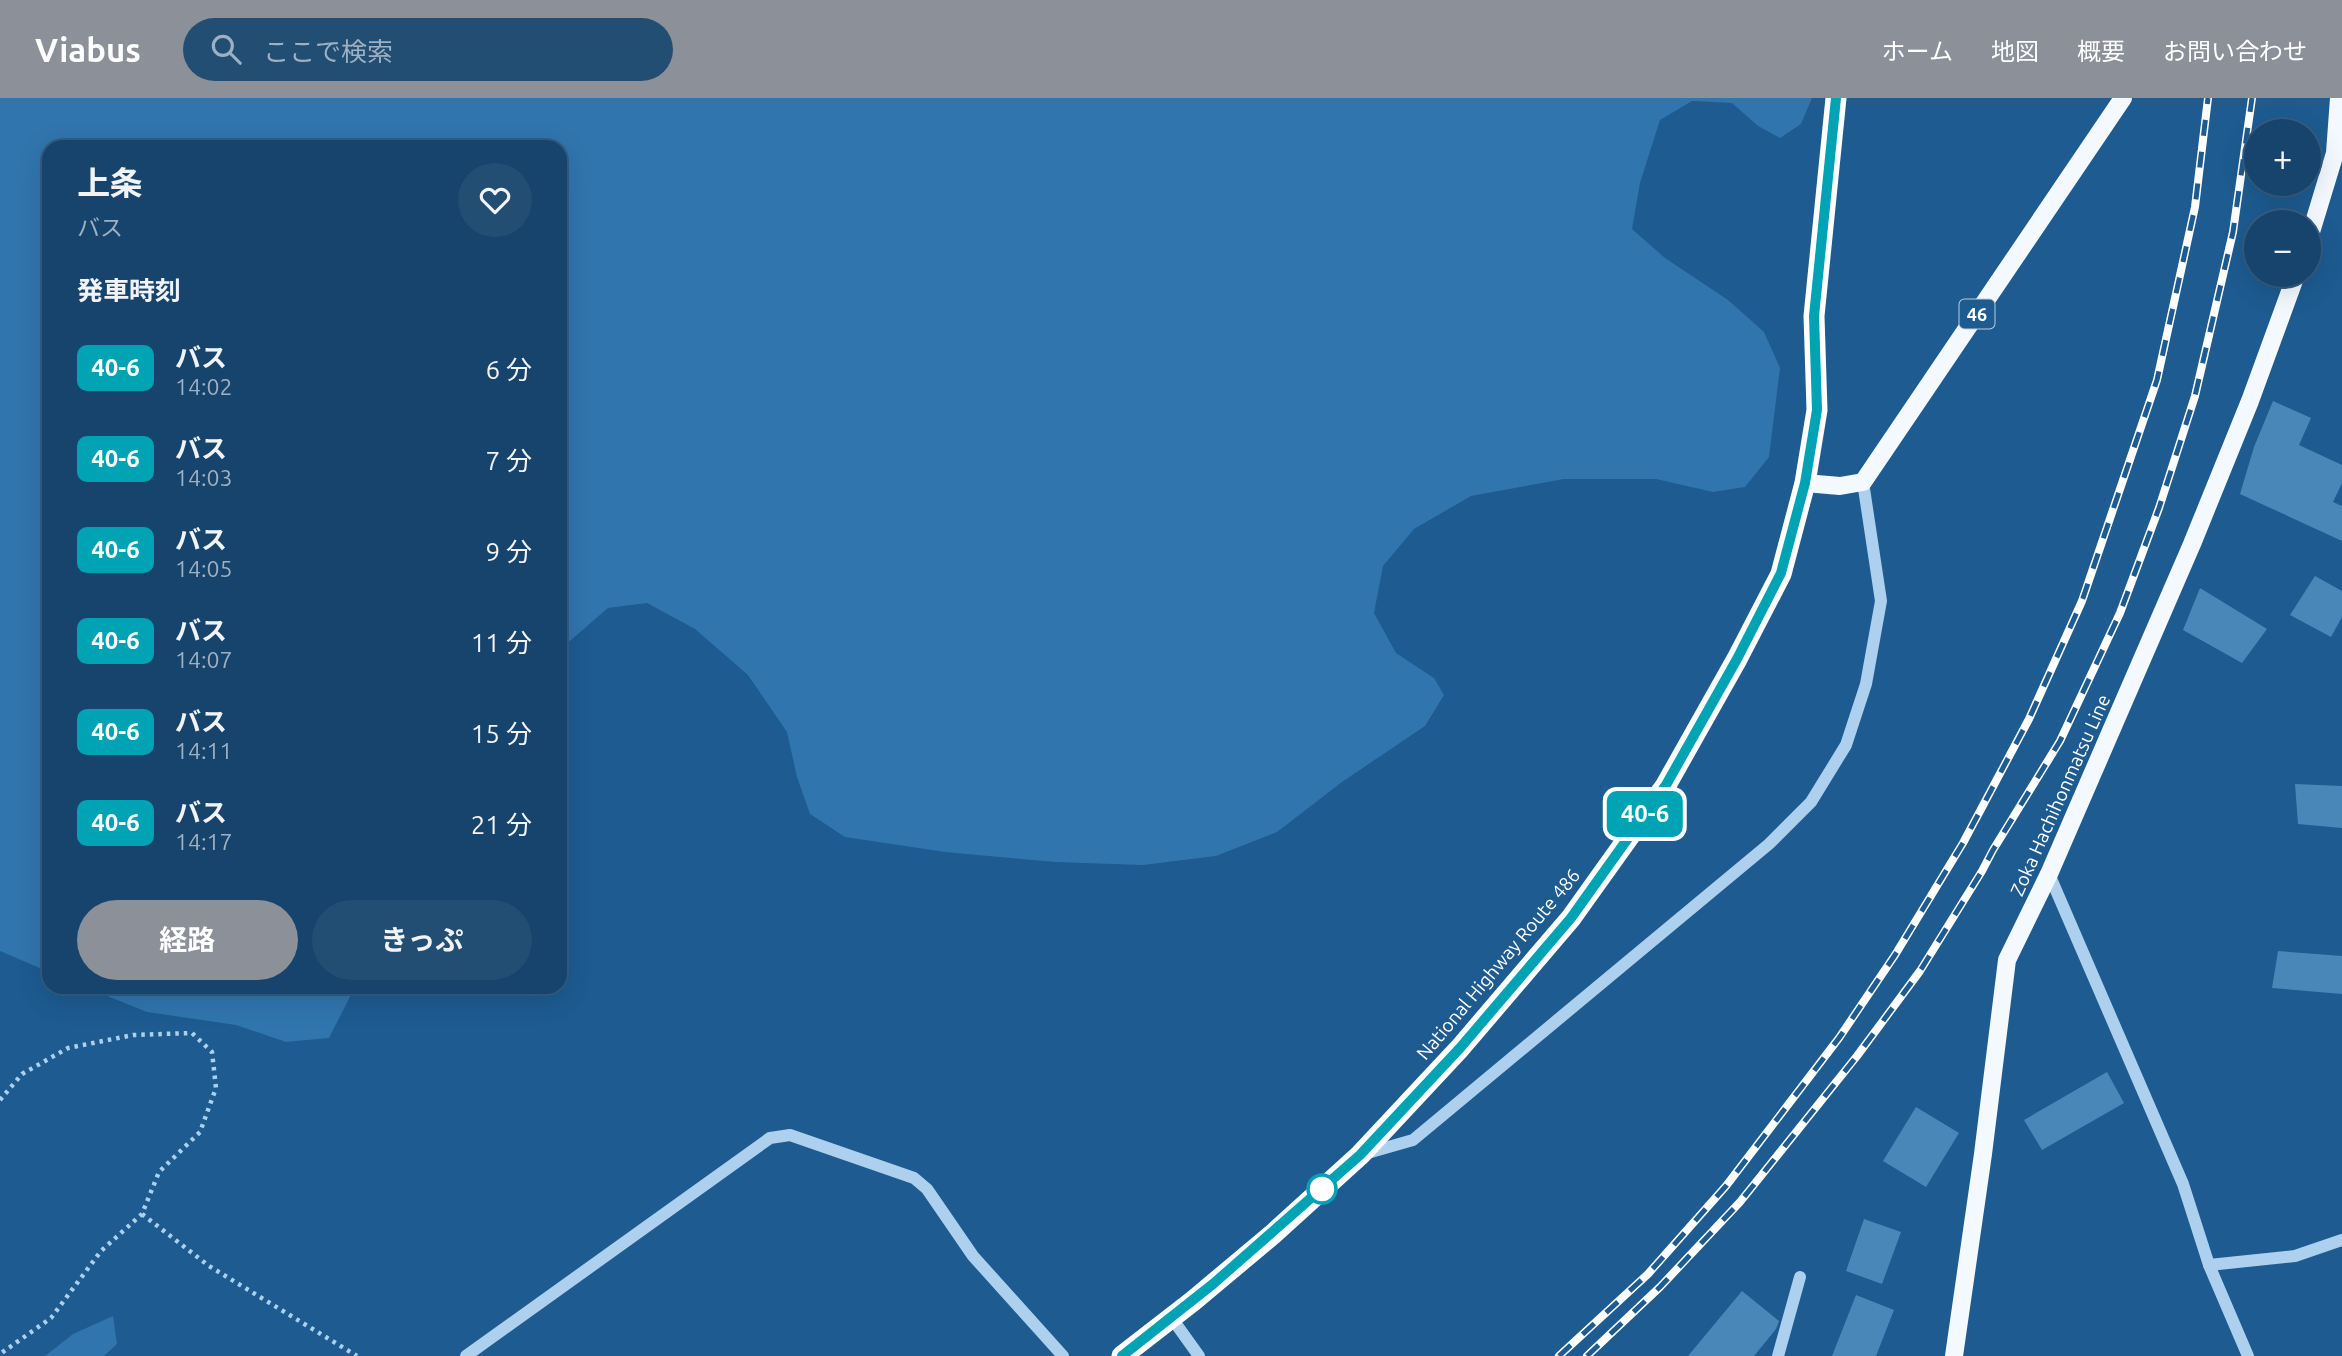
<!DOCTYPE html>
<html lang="ja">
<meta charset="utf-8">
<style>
body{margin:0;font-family:Ubuntu,"Noto Sans JP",sans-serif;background:#234e74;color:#f1f3f6;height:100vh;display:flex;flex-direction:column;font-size:26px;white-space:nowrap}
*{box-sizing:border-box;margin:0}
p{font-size:23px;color:#9eb0c2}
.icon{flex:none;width:38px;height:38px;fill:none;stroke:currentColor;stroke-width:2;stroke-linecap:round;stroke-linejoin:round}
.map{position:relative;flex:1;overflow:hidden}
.sheet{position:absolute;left:42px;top:42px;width:525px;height:854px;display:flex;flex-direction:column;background:#16446c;border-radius:21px;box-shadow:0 7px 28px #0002,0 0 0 2px #355c7f}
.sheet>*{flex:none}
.badge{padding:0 14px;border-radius:10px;font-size:24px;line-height:46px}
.tools{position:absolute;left:2244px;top:21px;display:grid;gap:14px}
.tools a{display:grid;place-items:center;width:77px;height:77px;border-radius:50%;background:#16446c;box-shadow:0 7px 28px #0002,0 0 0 2px #355c7f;font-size:35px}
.map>.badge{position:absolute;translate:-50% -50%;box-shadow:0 0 0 4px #fff}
h2{padding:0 35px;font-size:26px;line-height:63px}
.round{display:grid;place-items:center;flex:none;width:74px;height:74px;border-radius:37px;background:#234e74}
.overview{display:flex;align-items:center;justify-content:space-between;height:119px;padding:0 35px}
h1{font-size:33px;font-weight:700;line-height:52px}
.primary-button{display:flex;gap:14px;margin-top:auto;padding:14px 35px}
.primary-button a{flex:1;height:80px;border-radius:42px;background:#8c9099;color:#fff;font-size:28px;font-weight:700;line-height:80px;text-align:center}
.primary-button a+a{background:#234e74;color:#f1f3f6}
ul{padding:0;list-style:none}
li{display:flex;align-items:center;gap:21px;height:91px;padding:0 35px}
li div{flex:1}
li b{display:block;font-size:26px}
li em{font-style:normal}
li .badge{min-width:77px;font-weight:700;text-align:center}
header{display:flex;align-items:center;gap:42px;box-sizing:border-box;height:98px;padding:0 35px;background:#8c9099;color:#fff}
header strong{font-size:33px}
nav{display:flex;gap:38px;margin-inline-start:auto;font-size:24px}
.search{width:490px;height:63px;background:#234e74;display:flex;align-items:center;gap:18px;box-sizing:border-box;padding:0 24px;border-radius:38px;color:#9eb0c2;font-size:26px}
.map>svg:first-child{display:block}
.green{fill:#3075ae}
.building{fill:#4a87b9}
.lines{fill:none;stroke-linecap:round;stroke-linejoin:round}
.path{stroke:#acd0ee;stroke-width:4.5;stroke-dasharray:3.5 5;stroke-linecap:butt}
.minor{stroke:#acd0ee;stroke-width:12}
.major{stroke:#f3f9ff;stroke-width:18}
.highway{stroke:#fff;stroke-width:21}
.rail-casing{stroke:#fff;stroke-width:8}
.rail{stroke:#1d5b90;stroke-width:5;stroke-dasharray:16;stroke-linecap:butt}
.line-casing{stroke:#fff;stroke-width:16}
.line{stroke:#00a3b4;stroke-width:10}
.stop-dot{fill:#fff;stroke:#00a3b4;stroke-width:3.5}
.labels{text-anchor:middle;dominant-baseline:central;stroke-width:6;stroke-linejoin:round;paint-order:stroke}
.shield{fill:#1d5b90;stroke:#bbcede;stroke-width:2}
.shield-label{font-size:18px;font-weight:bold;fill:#fff}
.street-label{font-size:19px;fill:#fff;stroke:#1d5b90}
</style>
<header>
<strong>Viabus</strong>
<div class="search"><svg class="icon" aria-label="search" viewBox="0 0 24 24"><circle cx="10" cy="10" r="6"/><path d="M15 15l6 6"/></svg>ここで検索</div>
<nav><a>ホーム</a><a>地図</a><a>概要</a><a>お問い合わせ</a></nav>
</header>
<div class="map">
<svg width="2342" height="1258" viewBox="0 0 2342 1258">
<rect width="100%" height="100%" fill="#1d5b90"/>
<g class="green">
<polygon points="0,0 1812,0 1801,26 1780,40 1758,28 1732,5 1692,3 1660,22 1640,85 1632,131 1665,160 1728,202 1764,234 1780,270 1769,359 1745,389 1713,394 1656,381 1564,381 1471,398 1414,431 1383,468 1374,515 1396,555 1434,580 1444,597 1425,628 1342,684 1277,734 1216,758 1143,767 1055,764 945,754 845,739 810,716 797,679 787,634 748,577 695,531 647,505 608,510 564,548 560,557 560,49 49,49 49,874 0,853"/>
<polygon points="85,889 355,889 329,940 286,944 236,927 147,914"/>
<polygon points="113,1218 117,1246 104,1258 45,1258 73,1236"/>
</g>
<g class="building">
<polygon points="2273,303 2311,320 2299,347 2342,367 2342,385 2333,404 2342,408 2342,443 2240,396 2254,349"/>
<polygon points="2315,478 2342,493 2342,519 2331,539 2290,517"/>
<polygon points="2200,490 2267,531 2242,565 2183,532"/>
<polygon points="2295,686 2342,688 2342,730 2298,726"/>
<polygon points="2278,853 2342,858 2342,896 2272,890"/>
<polygon points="2107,974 2124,1005 2042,1052 2024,1022"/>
<polygon points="1916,1009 1959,1035 1926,1089 1883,1063"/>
<polygon points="1864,1121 1901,1134 1882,1186 1846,1173"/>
<polygon points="1742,1193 1779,1223 1776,1231 1754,1258 1688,1258"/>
<polygon points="1856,1197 1894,1212 1876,1258 1832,1258"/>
</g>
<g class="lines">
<g class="path">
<polyline points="0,1002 22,976 68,950 133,937 192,935 212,954 216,990 200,1034 159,1074 142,1116 101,1153 51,1220 0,1256"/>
<polyline points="142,1116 209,1168 357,1258"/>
</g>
<g class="minor">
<polyline points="2049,776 2183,1086 2209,1167 2248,1258"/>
<polyline points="1364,1056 1413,1042 1769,746 1811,704 1846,647 1866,586 1881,503 1863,384"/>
<polyline points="2209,1167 2295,1158 2342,1142"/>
<polyline points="1171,1219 1199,1258"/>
<polyline points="466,1258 770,1040 790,1037 914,1080 927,1091 973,1158 1063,1258"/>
<polyline points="1778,1258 1800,1179"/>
</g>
<g class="major">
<polyline points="2308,144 2335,55 2339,0"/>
<polyline points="1805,385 1840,388 1863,384 2123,0"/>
<polyline points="1954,1258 1983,1056 2007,862 2049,776 2192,446 2250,303 2296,177"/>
</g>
<polyline class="highway" points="1122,1258 1193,1203 1273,1136 1360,1057 1460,950 1571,820 1666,687 1737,561 1781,476 1805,385 1817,312 1814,218 1836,0"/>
<defs>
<g id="rail">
<polyline points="1559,1258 1648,1176 1726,1088 1839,940 1895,857 1963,745 2029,621 2082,503 2157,282 2195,109 2208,0"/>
<polyline points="1587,1258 1660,1189 1740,1104 1857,958 1920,873 1982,773 1993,752 2060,643 2120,515 2159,410 2195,298 2233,134 2252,0"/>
</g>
</defs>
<use href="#rail" class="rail-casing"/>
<use href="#rail" class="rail"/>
</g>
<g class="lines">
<defs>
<polyline id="line" points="1122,1258 1213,1186 1360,1057 1460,950 1571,820 1666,687 1737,561 1781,475 1805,385 1817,312 1814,218 1836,0"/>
</defs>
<use href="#line" class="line-casing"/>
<use href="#line" class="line"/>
</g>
<circle class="stop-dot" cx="1322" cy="1091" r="14"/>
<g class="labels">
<rect class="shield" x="1959.5" y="201.5" width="35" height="29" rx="5"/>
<g class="shield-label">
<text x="1977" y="216">46</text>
</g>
<g class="street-label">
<text transform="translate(2060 697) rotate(-66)">Zoka Hachihonmatsu Line</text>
<text transform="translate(1498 866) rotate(-50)">National Highway Route 486</text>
</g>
</g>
</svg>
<div class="tools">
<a>+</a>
<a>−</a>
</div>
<b class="badge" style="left:1645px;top:716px;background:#00a3b4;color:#fff">40-6</b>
<section class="sheet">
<div class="overview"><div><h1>上条</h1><p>バス</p></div><a class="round"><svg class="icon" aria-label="heart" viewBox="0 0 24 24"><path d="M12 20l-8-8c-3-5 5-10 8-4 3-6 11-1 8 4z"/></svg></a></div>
<h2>発車時刻</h2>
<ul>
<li><span class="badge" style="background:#00a3b4;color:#fff">40-6</span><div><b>バス</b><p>14:02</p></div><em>6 分</em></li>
<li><span class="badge" style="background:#00a3b4;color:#fff">40-6</span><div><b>バス</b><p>14:03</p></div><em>7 分</em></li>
<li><span class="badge" style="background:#00a3b4;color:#fff">40-6</span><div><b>バス</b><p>14:05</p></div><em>9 分</em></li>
<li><span class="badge" style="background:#00a3b4;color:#fff">40-6</span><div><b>バス</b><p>14:07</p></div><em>11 分</em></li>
<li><span class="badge" style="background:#00a3b4;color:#fff">40-6</span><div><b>バス</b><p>14:11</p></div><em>15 分</em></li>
<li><span class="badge" style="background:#00a3b4;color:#fff">40-6</span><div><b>バス</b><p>14:17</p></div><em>21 分</em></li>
</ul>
<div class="primary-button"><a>経路</a><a>きっぷ</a></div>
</section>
</div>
